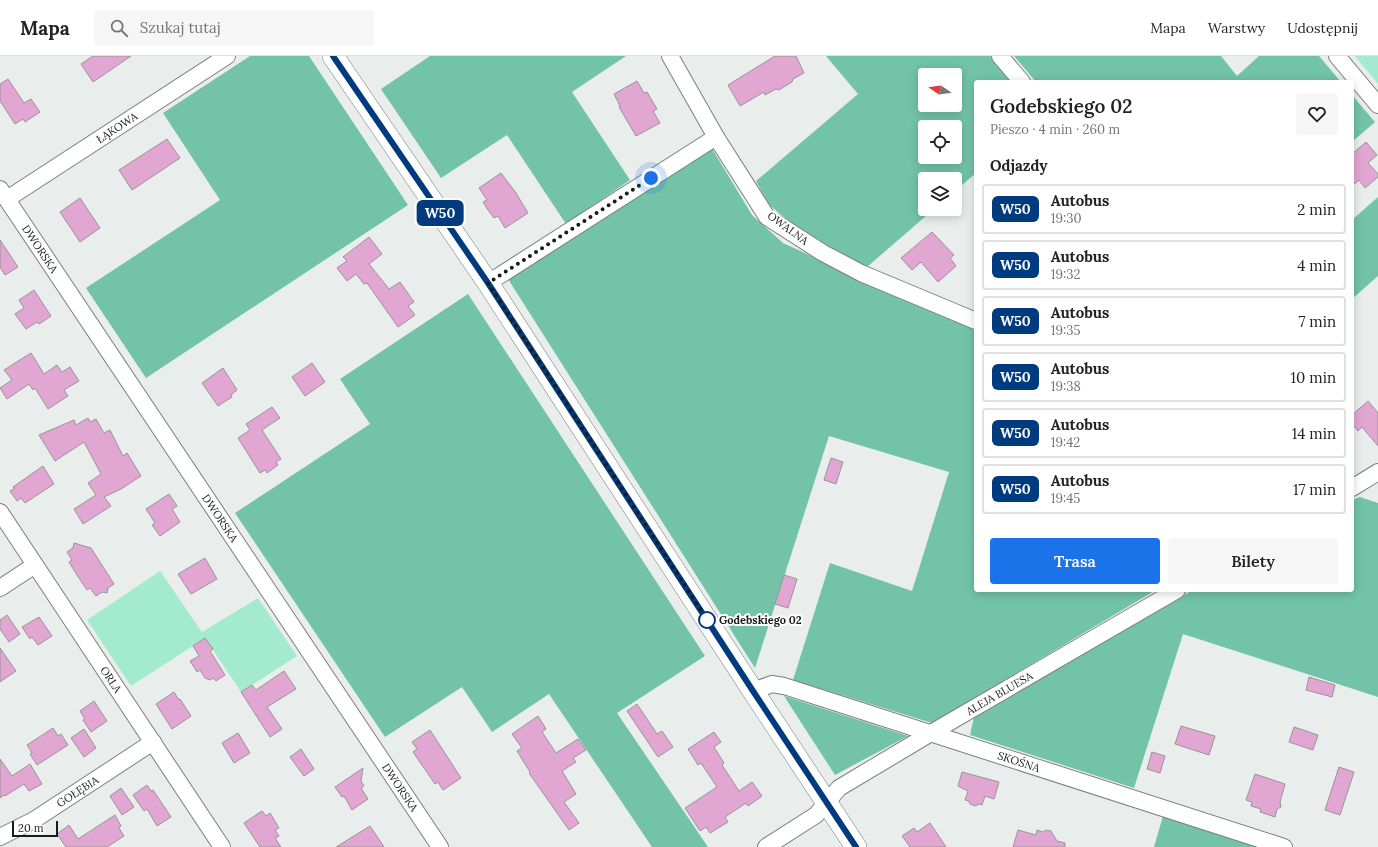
<!DOCTYPE html>
<html lang="pl">
<meta charset="utf-8">
<style>
body{margin:0;font-family:Lora,serif;background:#f6f6f6;color:#222;height:100vh;display:flex;flex-direction:column;font-size:15px;white-space:nowrap}
*{box-sizing:border-box;margin:0}
p{font-size:13px;color:#767676}
.icon{flex:none;width:22px;height:22px;fill:none;stroke:currentColor;stroke-width:2;stroke-linecap:round;stroke-linejoin:round}
.map{position:relative;flex:1;overflow:hidden}
.panel{position:absolute;left:974px;top:24px;width:380px;height:512px;display:flex;flex-direction:column;background:#fff;border-radius:4px;box-shadow:0 2px 10px #0003}
.panel>*{flex:none}
.badge{padding:0 8px;border-radius:6px;font-size:14px;line-height:26px}
.needle{width:26px;rotate:283deg}
.fabs{position:absolute;left:918px;top:12px;display:grid;gap:8px}
.fabs a{display:grid;place-items:center;width:44px;height:44px;border-radius:4px;background:#fff;box-shadow:0 2px 10px #0003;font-size:20px}
.scale{position:absolute;left:12px;bottom:10px;width:46px;box-sizing:border-box;padding-left:4px;border:2px solid #1a1c1b;border-top:0;font-size:11px;line-height:14px;white-space:nowrap;color:#1a1c1b;-webkit-text-stroke:3px #fff;paint-order:stroke}
.you{position:absolute;width:20px;height:20px;margin:-10px;border:3px solid #fff;border-radius:50%;background:#1a73e8;box-shadow:0 0 0 6px #1a73e833}
.map>.badge{position:absolute;translate:-50% -50%;box-shadow:0 0 0 2px #fff}
h2{padding:0 16px;font-size:15px;line-height:36px}
.round{display:grid;place-items:center;flex:none;width:42px;height:42px;border-radius:4px;background:#f6f6f6}
.headline{display:flex;align-items:center;justify-content:space-between;height:68px;padding:0 16px}
h1{font-size:19px;font-weight:600;line-height:30px}
.button{display:flex;gap:8px;margin-top:auto;padding:8px 16px}
.button a{flex:1;height:46px;border-radius:4px;background:#1a73e8;color:#fff;font-size:16px;font-weight:600;line-height:46px;text-align:center}
.button a+a{background:#f6f6f6;color:#222}
ul{padding:0;list-style:none}
li{display:flex;align-items:center;gap:12px;height:50px;margin:0 8px 6px;padding:0 8px;border:2px solid #e0e0e0;border-radius:4px}
li div{flex:1}
li b{display:block;font-size:15px}
li em{font-style:normal}
li .badge{min-width:44px;font-weight:700;text-align:center}
header{display:flex;align-items:center;gap:24px;box-sizing:border-box;height:56px;padding:0 20px;background:#fff;border-bottom:1px solid #e0e0e0}
header strong{font-size:19px}
nav{display:flex;gap:22px;margin-inline-start:auto;font-size:14px}
.search{width:280px;height:36px;background:#f6f6f6;display:flex;align-items:center;gap:10px;box-sizing:border-box;padding:0 14px;border-radius:4px;color:#767676;font-size:15px}
.map>svg:first-child{display:block}
.green{fill:#a3eacf}
.forest{fill:#72c3a7;fill-rule:evenodd}
.building{fill:#e2a6d3;stroke:#989497}
.lines{fill:none;stroke-linecap:round;stroke-linejoin:round}
.minor-casing{stroke:#7b7f7d;stroke-width:18}
.major-casing{stroke:#7b7f7d;stroke-width:22}
.minor{stroke:#fff;stroke-width:16}
.major{stroke:#fff;stroke-width:21}
.line-casing{stroke:#fff;stroke-width:9}
.line{stroke:#003b80;stroke-width:6}
.walk{stroke:#1a1c1b;stroke-width:4;stroke-dasharray:0 7.2}
.stop-dot{fill:#fff;stroke:#003b80;stroke-width:2}
.labels{text-anchor:middle;dominant-baseline:central;stroke-width:4;stroke-linejoin:round;paint-order:stroke}
.street-label{font-size:11px;fill:#1a1c1b;stroke:#fff}
.stop-label{font-size:11px;font-weight:bold;fill:#1a1c1b;stroke:#fff;text-anchor:start}
</style>
<header>
<strong>Mapa</strong>
<div class="search"><svg class="icon" aria-label="search" viewBox="0 0 24 24"><circle cx="10" cy="10" r="6"/><path d="M15 15l6 6"/></svg>Szukaj tutaj</div>
<nav><a>Mapa</a><a>Warstwy</a><a>Udostępnij</a></nav>
</header>
<div class="map">
<svg width="1378" height="791" viewBox="0 0 1378 791">
<rect width="100%" height="100%" fill="#e9eeec"/>
<g class="green">
<polygon points="1355,0 1378,0 1378,28"/>
<polygon points="160,515 202,576 258,542 297,600 241,636 205,582 131,630 87,564"/>
</g>
<g class="forest">
<polygon points="250,0 309,0 408,149 146,322 86,232 220,144 163,57"/>
<polygon points="430,0 626,0 572,36 630,124 566,168 507,79 441,122 381,33"/>
<path d="M 826,0 L 990,0 L 1013,26 L 976,26 L 976,117 L 955,135 L 955,123 L 925,123 L 925,153 L 934,153 L 867,211 L 803,176 L 769,149 L 756,125 L 858,38 ZM 925,19 L 955,19 L 955,49 L 925,49 ZM 925,71 L 955,71 L 955,101 L 925,101 Z"/>
<polygon points="1014,0 1221,0 1237,20 1259,0 1319,0 1341,26 1036,26"/>
<polygon points="1352,39 1375,66 1352,86"/>
<polygon points="711,91 752,159 783,187 864,224 976,271 976,534 1156,534 932,667 793,624 830,507 912,535 949,416 829,380 755,612 508,223"/>
<polygon points="1378,141 1378,220 1352,243 1352,164"/>
<polygon points="468,238 705,600 617,657 708,791 652,791 549,638 492,676 462,631 385,681 235,457 370,368 340,323"/>
<polygon points="1360,441 1378,447 1378,641 1183,578 1134,732 970,679 974,661 1193,534 1352,534 1352,444"/>
<polygon points="784,640 908,680 835,719"/>
<polygon points="1163,760 1260,791 1154,791"/>
</g>
<g class="building">
<polygon points="93,0 131,0 93,26 81,8"/>
<polygon points="775,0 796,0 804,17 793,23 792,26 779,34 776,33 765,39 764,36 740,50 728,29"/>
<polygon points="8,23 24,47 31,43 40,56 25,66 23,63 15,68 0,45 0,28"/>
<polygon points="637,25 644,37 647,36 657,53 653,55 660,67 636,80 619,51 620,50 614,38"/>
<polygon points="167,83 180,102 132,134 119,114"/>
<polygon points="1366,86 1377,99 1368,107 1378,118 1378,121 1365,132 1359,124 1352,130 1352,98"/>
<polygon points="501,117 516,137 528,157 505,172 498,160 494,162 488,154 483,146 487,144 479,132"/>
<polygon points="80,142 100,172 80,186 60,156"/>
<polygon points="932,176 954,199 950,202 956,210 938,226 921,206 912,214 901,202"/>
<polygon points="369,181 382,198 369,208 389,233 400,226 414,246 408,250 415,259 398,271 367,227 364,228 356,218 347,225 337,212 347,205 343,201"/>
<polygon points="0,184 18,211 5,219 0,211"/>
<polygon points="34,234 51,260 39,268 37,266 26,273 15,258 24,252 19,244"/>
<polygon points="31,297 44,318 57,309 62,316 70,311 79,325 64,334 68,340 48,353 35,332 33,334 29,328 7,343 0,332 12,324 4,314"/>
<polygon points="312,307 325,326 305,340 292,321"/>
<polygon points="223,312 237,334 231,339 232,341 218,350 202,327"/>
<polygon points="1368,345 1378,357 1378,390 1362,371 1358,375 1352,368 1352,359"/>
<polygon points="272,351 280,362 262,374 281,403 276,406 278,409 267,417 265,414 260,417 238,382 250,374 246,368"/>
<polygon points="88,362 90,366 96,363 104,377 110,374 123,400 127,397 141,420 121,433 104,441 111,450 83,468 74,453 96,439 88,427 101,418 84,386 55,405 39,379 74,364 76,369"/>
<polygon points="831,402 843,406 836,428 824,424"/>
<polygon points="43,410 54,428 25,447 21,442 17,445 10,435 15,432 13,431"/>
<polygon points="169,438 177,450 172,453 180,466 160,480 152,469 155,467 146,453"/>
<polygon points="74,487 91,492 114,528 108,532 107,537 102,536 96,540 90,532 87,534 77,519 69,506 72,504 67,496 73,492"/>
<polygon points="205,502 217,523 191,538 178,518"/>
<polygon points="784,519 797,523 788,552 775,548"/>
<polygon points="7,559 20,578 9,586 0,573 0,564"/>
<polygon points="39,561 52,580 38,589 32,581 30,583 22,571"/>
<polygon points="205,582 213,593 210,595 225,619 216,625 213,622 210,624 205,622 200,614 197,616 190,605 199,600 193,590"/>
<polygon points="0,592 16,615 0,626"/>
<polygon points="284,615 296,633 267,651 282,673 270,681 241,636 252,629 256,634"/>
<polygon points="1309,621 1335,629 1332,641 1306,634"/>
<polygon points="174,636 179,644 180,643 191,660 172,673 156,648"/>
<polygon points="94,645 107,665 91,676 83,664 85,663 80,655"/>
<polygon points="637,648 657,678 662,675 673,691 658,701 627,655"/>
<polygon points="538,660 546,673 542,676 556,697 578,683 586,694 573,702 576,706 562,715 576,738 564,746 579,767 569,774 529,717 530,716 517,695 522,692 512,678"/>
<polygon points="1181,670 1215,680 1209,699 1175,688"/>
<polygon points="1294,671 1318,679 1313,694 1289,686"/>
<polygon points="53,672 58,680 61,678 68,689 37,709 30,698 32,697 27,689"/>
<polygon points="84,673 96,692 84,701 71,682"/>
<polygon points="430,674 461,722 443,734 438,726 435,728 413,696 417,693 412,686"/>
<polygon points="714,676 721,686 714,691 724,707 722,709 739,735 752,726 762,740 748,750 746,747 725,761 728,766 710,777 706,771 700,775 685,752 717,731 701,707 698,709 688,693"/>
<polygon points="238,677 250,697 234,707 222,687"/>
<polygon points="301,693 314,713 304,720 290,701"/>
<polygon points="1152,696 1165,700 1160,717 1147,713"/>
<polygon points="0,703 12,720 30,708 42,728 29,735 24,728 5,740 4,739 0,742"/>
<polygon points="1339,711 1354,716 1340,759 1325,754"/>
<polygon points="363,712 361,725 364,730 361,732 368,743 352,754 344,740 342,741 335,731"/>
<polygon points="962,716 999,726 994,743 985,740 982,749 979,748 975,750 970,748 969,745 965,744 968,735 958,730"/>
<polygon points="1255,718 1285,728 1280,746 1281,751 1277,753 1275,761 1260,756 1261,753 1251,750 1252,746 1246,744"/>
<polygon points="147,729 151,735 153,734 171,761 157,770 147,753 144,755 133,739"/>
<polygon points="121,732 134,751 122,759 110,740"/>
<polygon points="262,755 266,760 270,757 279,772 275,774 279,780 275,782 281,791 260,791 244,767"/>
<polygon points="115,759 121,770 119,772 124,780 107,791 66,791 57,778 69,769 78,783"/>
<polygon points="930,767 946,791 910,791 902,780 914,772 917,776"/>
<polygon points="370,770 384,791 336,791"/>
<polygon points="1018,774 1036,779 1037,774 1043,776 1046,774 1051,775 1057,785 1065,787 1065,791 1013,791"/>
</g>
<g class="lines">
<defs>
<g id="minor">
<polyline points="670,0 716,81 767,161 823,197 861,217 976,265"/>
<polyline points="1000,0 1022,26"/>
<polyline points="1337,0 1378,49"/>
<path id="s1" d="M 0,133 L 440,791"/>
<path id="s2" d="M 7,143 L 227,0"/>
<polyline points="488,227 716,81"/>
<polyline points="1352,432 1378,416"/>
<path id="s3" d="M 0,456 L 222,791"/>
<polyline points="0,532 35,509"/>
<path id="s4" d="M 753,635 L 772,628 L 784,630 L 1284,791"/>
<path id="s5" d="M 0,781 L 34,764 L 153,686"/>
<path id="s6" d="M 766,791 L 816,759 L 839,732 L 931,677 L 1177,534"/>
</g>
<polyline id="major" points="333,0 488,227 753,635 856,791"/>
</defs>
<use href="#minor" class="minor-casing"/>
<use href="#major" class="major-casing"/>
<use href="#minor" class="minor"/>
<use href="#major" class="major"/>
</g>
<g class="lines">
<defs>
<polyline id="line" points="333,0 488,227 753,635 856,791"/>
</defs>
<use href="#line" class="line-casing"/>
<use href="#line" class="line"/>
<polyline class="walk" points="651,122 488,227 710,568 707,564"/>
</g>
<circle class="stop-dot" cx="707" cy="564" r="8"/>
<g class="labels">
<g class="street-label">
<text stroke="none"><textPath href="#s2" startOffset="131">ŁĄKOWA</textPath></text>
<text transform="translate(788 172) rotate(36)">OWALNA</text>
<text stroke="none"><textPath href="#s1" startOffset="72">DWORSKA</textPath></text>
<text stroke="none"><textPath href="#s1" startOffset="396">DWORSKA</textPath></text>
<text stroke="none"><textPath href="#s3" startOffset="201">ORLA</textPath></text>
<text stroke="none"><textPath href="#s6" startOffset="281">ALEJA BLUESA</textPath></text>
<text stroke="none"><textPath href="#s4" startOffset="279">SKOŚNA</textPath></text>
<text stroke="none"><textPath href="#s1" startOffset="720">DWORSKA</textPath></text>
<text stroke="none"><textPath href="#s5" startOffset="90">GOŁĘBIA</textPath></text>
</g>
<g class="stop-label">
<text x="719" y="564">Godebskiego 02</text>
</g>
</g>
</svg>
<div class="fabs">
<a><svg class="needle" viewBox="-14 -14 28 28"><path d="M0-13l5 13h-10z" fill="#e53935"/><path d="M0 13l5-13h-10z" fill="#767676"/></svg></a>
<a><svg class="icon" aria-label="locate" viewBox="0 0 24 24"><circle cx="12" cy="12" r="6"/><path d="M12 2v4M12 18v4M2 12h4M18 12h4"/></svg></a>
<a><svg class="icon" aria-label="layers" viewBox="0 0 24 24"><path d="M12 4l9 5-9 5-9-5zM3 14l9 5 9-5"/></svg></a>
</div>
<div class="scale">20 m</div>
<div class="you" style="left:651px;top:122px"></div>
<b class="badge" style="left:440px;top:157px;background:#003b80;color:#fff">W50</b>
<section class="panel">
<div class="headline"><div><h1>Godebskiego 02</h1><p>Pieszo · 4 min · 260 m</p></div><a class="round"><svg class="icon" aria-label="heart" viewBox="0 0 24 24"><path d="M12 20l-8-8c-3-5 5-10 8-4 3-6 11-1 8 4z"/></svg></a></div>
<h2>Odjazdy</h2>
<ul>
<li><span class="badge" style="background:#003b80;color:#fff">W50</span><div><b>Autobus</b><p>19:30</p></div><em>2 min</em></li>
<li><span class="badge" style="background:#003b80;color:#fff">W50</span><div><b>Autobus</b><p>19:32</p></div><em>4 min</em></li>
<li><span class="badge" style="background:#003b80;color:#fff">W50</span><div><b>Autobus</b><p>19:35</p></div><em>7 min</em></li>
<li><span class="badge" style="background:#003b80;color:#fff">W50</span><div><b>Autobus</b><p>19:38</p></div><em>10 min</em></li>
<li><span class="badge" style="background:#003b80;color:#fff">W50</span><div><b>Autobus</b><p>19:42</p></div><em>14 min</em></li>
<li><span class="badge" style="background:#003b80;color:#fff">W50</span><div><b>Autobus</b><p>19:45</p></div><em>17 min</em></li>
</ul>
<div class="button"><a>Trasa</a><a>Bilety</a></div>
</section>
</div>
